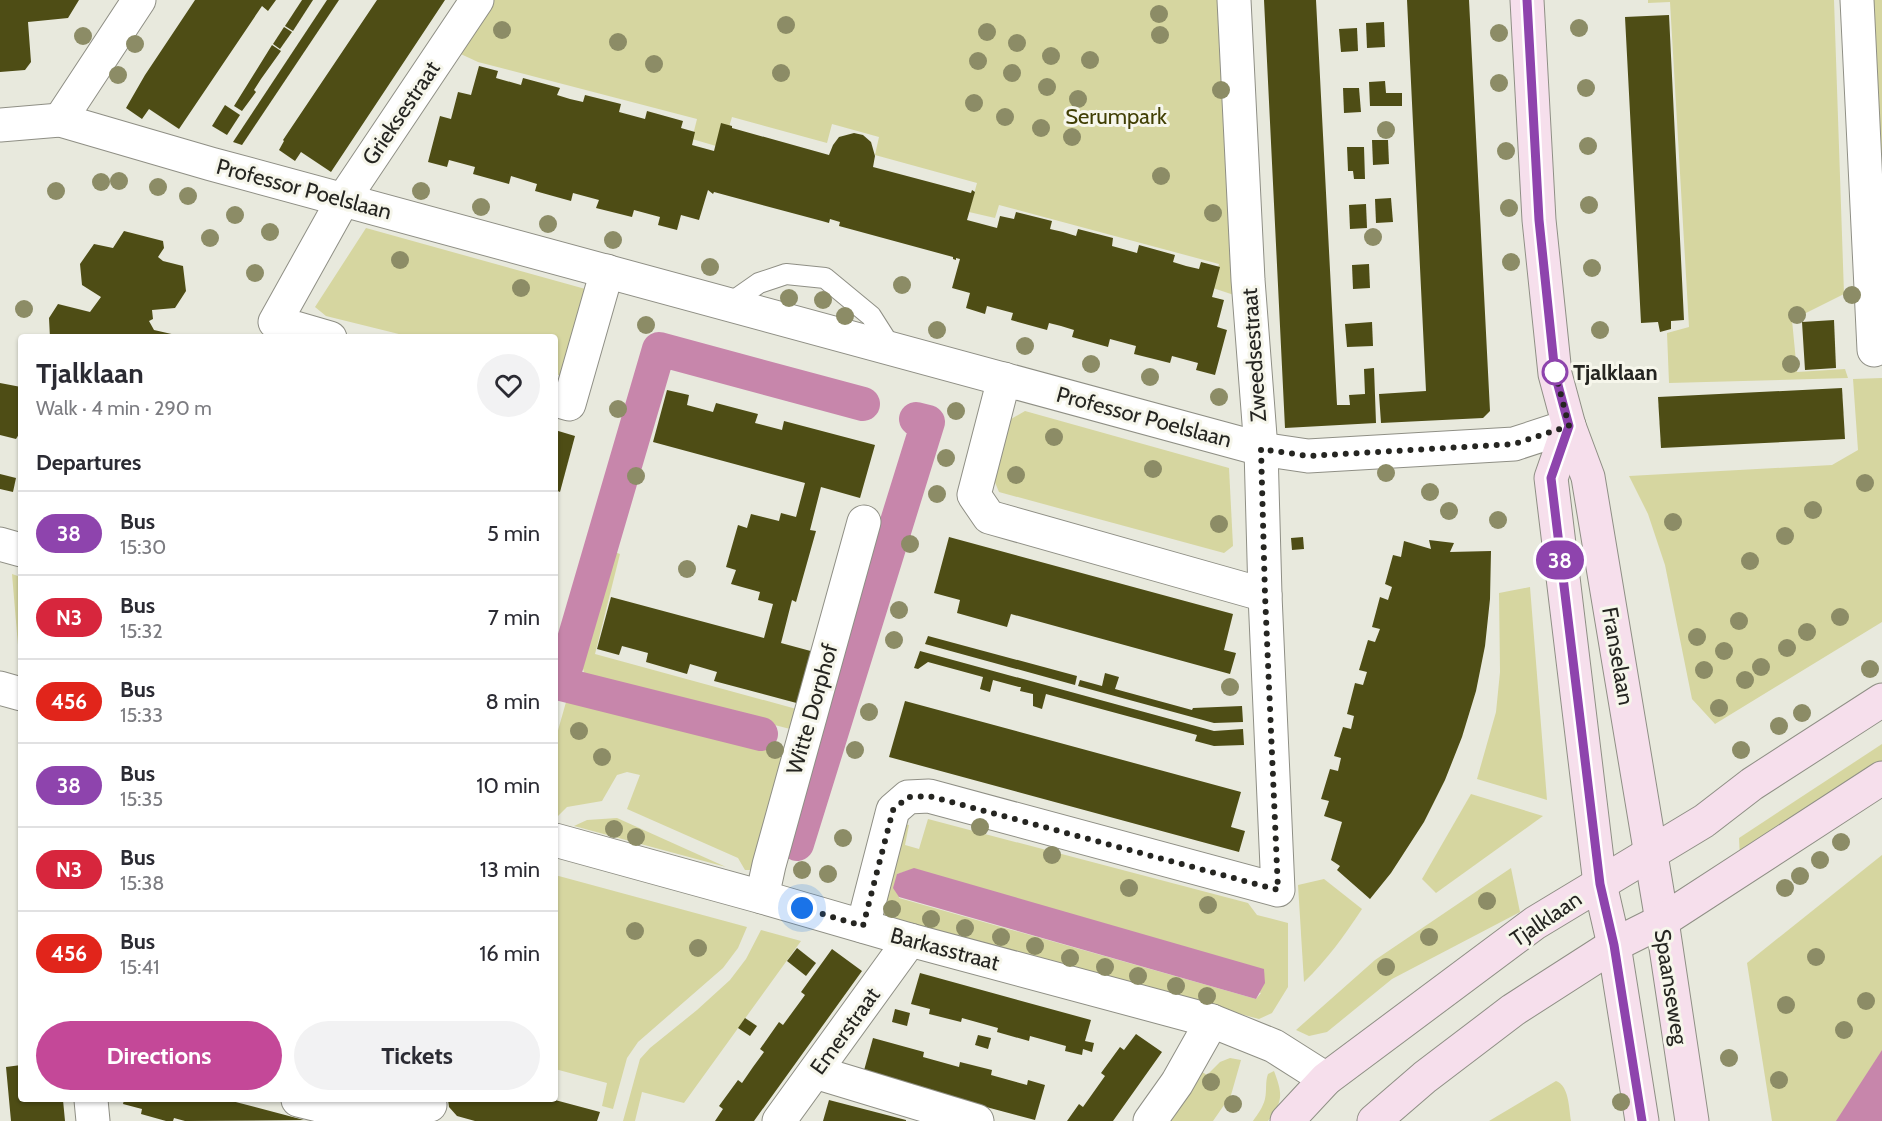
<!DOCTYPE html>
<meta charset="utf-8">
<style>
body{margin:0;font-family:Cabin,sans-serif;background:#f2f2f3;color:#2b2b33;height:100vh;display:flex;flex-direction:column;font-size:22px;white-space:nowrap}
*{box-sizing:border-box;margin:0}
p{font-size:20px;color:#7c7c81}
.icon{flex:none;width:33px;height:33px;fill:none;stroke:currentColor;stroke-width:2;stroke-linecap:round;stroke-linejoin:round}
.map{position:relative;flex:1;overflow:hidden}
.details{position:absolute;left:18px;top:334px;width:540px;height:768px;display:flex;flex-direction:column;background:#fff;border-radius:6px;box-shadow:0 2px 4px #0004}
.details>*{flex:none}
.badge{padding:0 12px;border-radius:20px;font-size:21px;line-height:39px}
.you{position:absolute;width:30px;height:30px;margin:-15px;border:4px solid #fff;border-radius:50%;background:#1a73e8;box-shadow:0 0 0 9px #1a73e833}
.map>.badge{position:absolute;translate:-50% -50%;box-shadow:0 0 0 3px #fff}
h2{padding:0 18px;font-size:22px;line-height:54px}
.round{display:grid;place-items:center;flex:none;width:63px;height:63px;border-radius:32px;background:#f2f2f3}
.overview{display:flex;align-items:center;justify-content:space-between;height:102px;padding:0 18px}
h1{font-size:28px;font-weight:700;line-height:45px}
.primary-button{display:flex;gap:12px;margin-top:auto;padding:12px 18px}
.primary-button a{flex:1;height:69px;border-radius:36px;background:#c44898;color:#fff;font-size:24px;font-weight:700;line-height:69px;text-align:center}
.primary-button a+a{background:#f2f2f3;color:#2b2b33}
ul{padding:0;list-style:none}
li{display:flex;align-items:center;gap:18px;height:84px;padding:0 18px;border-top:2px solid #e1e1e2}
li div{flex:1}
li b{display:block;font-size:22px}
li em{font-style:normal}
li .badge{min-width:66px;font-weight:700;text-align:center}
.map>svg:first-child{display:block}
.green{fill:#d6d6a0;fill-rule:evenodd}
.water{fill:#c786ab}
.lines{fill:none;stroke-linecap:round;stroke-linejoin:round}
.canal{stroke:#c786ab;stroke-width:34}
.building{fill:#4e4d15}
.lane-casing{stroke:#8f8f85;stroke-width:22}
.street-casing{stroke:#8f8f85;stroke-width:35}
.secondary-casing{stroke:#8f8f85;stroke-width:35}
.lane{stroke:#fff;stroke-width:20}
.street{stroke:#fff;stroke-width:33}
.secondary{stroke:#f6dfec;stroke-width:33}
.tree{fill:#8c8c66}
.line-casing{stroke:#fff;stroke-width:14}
.line{stroke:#8e44ad;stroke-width:9}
.walk{stroke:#252521;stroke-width:6;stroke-dasharray:0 10.8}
.stop-dot{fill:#fff;stroke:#8e44ad;stroke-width:3}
.labels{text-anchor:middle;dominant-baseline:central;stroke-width:6;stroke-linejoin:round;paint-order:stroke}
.street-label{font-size:22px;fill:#252521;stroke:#f6f6eb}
.park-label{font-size:22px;fill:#413f04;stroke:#f6f6eb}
.stop-label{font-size:22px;font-weight:bold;fill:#252521;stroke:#f6f6eb;text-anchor:start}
</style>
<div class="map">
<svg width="1882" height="1121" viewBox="0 0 1882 1121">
<rect width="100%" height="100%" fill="#e8e9dd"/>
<g class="green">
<polygon points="485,0 1227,0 1240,297 1213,288 1219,264 999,205 995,218 969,212 977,183 875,155 879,137 832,124 827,143 732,117 723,148 692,139 697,119 478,62 452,50"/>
<polygon points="1648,0 1834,0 1844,294 1792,320 1797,372 1845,369 1848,378 1669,383 1667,333 1689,327 1670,2 1648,3"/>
<polygon points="1866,0 1882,0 1882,243"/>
<polygon points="366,228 607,295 581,381 555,374 555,338 411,337 326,316 315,307"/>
<polygon points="1882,378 1882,622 1715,724 1692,699 1665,565 1648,514 1629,476 1832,465 1858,450 1853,379"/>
<polygon points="1025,411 1229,468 1233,546 1224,553 999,492 994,480 1011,419"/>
<polygon points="607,549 620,554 595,654 800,710 794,730 585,676 580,658"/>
<polygon points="12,574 21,577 21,656 18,645"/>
<polygon points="1530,587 1547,800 1477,779 1496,712 1500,672 1499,593"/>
<polygon points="568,695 790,756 751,870 745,870 738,858 627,809 640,775 627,772 617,775 602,801 567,807 555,819 555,741"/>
<polygon points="1882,744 1882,764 1740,858 1739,838"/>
<polygon points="1471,794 1543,816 1436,893 1422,879"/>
<polygon points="617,818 726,867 574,826 587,820"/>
<path d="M 928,819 L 1248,903 L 1257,915 L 1288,923 L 1288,987 L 1272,1013 L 1259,1019 L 884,918 L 876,902 L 899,823 L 909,825 L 905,845 L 919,849 ZM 914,869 L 1261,993 L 1256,999 L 899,898 L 897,874 Z"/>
<polygon points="1882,855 1882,1121 1772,1121 1747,963"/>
<polygon points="1511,868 1520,912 1392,979 1327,1032 1309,1036 1296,1030 1375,960"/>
<polygon points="555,875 747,927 738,948 723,968 638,1042 627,1058 613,1109 602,1106 607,1083 555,1069"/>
<path d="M 1324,879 L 1362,909 C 1344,936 1327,960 1304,982 L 1298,885 Z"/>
<polygon points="761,930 801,941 684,1103 642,1092 635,1121 623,1121 640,1059 650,1048 697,1010 730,980 746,959"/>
<polygon points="1230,1058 1241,1060 1231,1095 1213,1121 1162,1121 1199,1070 1207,1075 1220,1062"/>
<path d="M 1274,1071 C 1283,1095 1283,1101 1268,1121 L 1253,1121 C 1258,1114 1263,1107 1265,1099 C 1267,1090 1265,1082 1268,1074 Z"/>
<path d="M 1556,1081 C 1569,1085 1569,1109 1571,1121 L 1489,1121 Z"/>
</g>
<g class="water">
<polygon points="914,868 1264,969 1265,983 1256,999 899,897 893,888 897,874"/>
<polygon points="1882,1050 1882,1121 1836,1121"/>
</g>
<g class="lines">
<g class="canal">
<polyline points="761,734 561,684 659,349 863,404"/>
<polyline points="797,844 928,422 916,419"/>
</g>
</g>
<g class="building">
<polygon points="0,0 79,0 68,18 28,22 31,62 25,70 0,72"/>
<polygon points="195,0 276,0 268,11 262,6 179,129 149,109 142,119 126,108 145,75"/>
<polygon points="302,0 313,0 293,31 285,26"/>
<polygon points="327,0 339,0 242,145 233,142"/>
<polygon points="377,0 445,0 331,172 301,152 295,161 279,150 284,141 283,140"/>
<polygon points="1264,0 1316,0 1337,405 1350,405 1349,395 1365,394 1364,369 1374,368 1376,423 1285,428"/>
<polygon points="1407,0 1469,0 1490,411 1483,418 1381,423 1379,394 1426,391"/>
<polygon points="1669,15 1684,320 1671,321 1671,329 1660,332 1658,322 1641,323 1625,17"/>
<polygon points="1384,22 1385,47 1367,48 1366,23"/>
<polygon points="284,27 292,32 280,49 273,44"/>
<polygon points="1357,28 1358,51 1341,52 1339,29"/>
<polygon points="272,45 281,51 261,79 254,90 256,92 242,111 234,106"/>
<polygon points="479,66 498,71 496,78 521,85 523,78 560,88 557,95 570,99 583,102 585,95 621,104 619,112 645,119 647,111 683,121 681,128 695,132 692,145 714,151 721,123 732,126 732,128 829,155 833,145 839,137 854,133 863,135 871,142 875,156 873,167 971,193 972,190 975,192 967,220 997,228 1000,216 1014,219 1016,212 1052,221 1050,229 1063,232 1076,236 1078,229 1113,238 1112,246 1137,253 1139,245 1175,255 1173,262 1186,266 1199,269 1201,262 1220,267 1212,297 1224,300 1217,327 1227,330 1215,375 1196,370 1198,363 1172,356 1170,363 1134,354 1136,346 1110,339 1108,347 1072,337 1074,330 1061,326 1049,323 1047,330 1011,320 1013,313 987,306 985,314 966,308 970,293 952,288 960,259 956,258 956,260 953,259 953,257 839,226 840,222 830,219 829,223 822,221 714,192 713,194 708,190 699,220 681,215 677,230 658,225 660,217 634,210 632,217 596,208 599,200 573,193 571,201 535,191 537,184 511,176 509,184 473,174 475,167 449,160 447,167 428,162 440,116 451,119 458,92 471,95"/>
<polygon points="1385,81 1386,93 1402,93 1402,106 1370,106 1369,82"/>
<polygon points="1343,88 1359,88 1361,112 1344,113"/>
<polygon points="225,105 240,115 227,135 212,126"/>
<polygon points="1372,140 1388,140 1389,164 1373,165"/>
<polygon points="1347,147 1364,147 1365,179 1354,179 1353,171 1348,171"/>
<polygon points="1391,198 1393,222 1376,223 1375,199"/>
<polygon points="1366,204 1367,228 1350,229 1349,205"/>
<polygon points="124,231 163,241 164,248 158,257 163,261 183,266 186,291 175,308 152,310 153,319 149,321 154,330 189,338 50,338 49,318 58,304 90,312 101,297 82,285 80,264 94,244 113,248"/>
<polygon points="1369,264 1370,288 1353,289 1352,265"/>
<polygon points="1834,320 1836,368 1805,370 1802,322"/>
<polygon points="1372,322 1373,346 1347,347 1345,324"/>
<polygon points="0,383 21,387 21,431 16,439 0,435"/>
<polygon points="1842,388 1845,439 1661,448 1658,397"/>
<polygon points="667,390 689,395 687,405 713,412 716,403 758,414 755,423 782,430 784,421 875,445 860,498 821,487 810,530 816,531 796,602 792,600 781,643 818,653 804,705 714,681 717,672 690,664 687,674 646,662 648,653 622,646 619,655 597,649 611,597 764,638 773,604 758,600 760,592 731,584 736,570 726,567 738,525 747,528 751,514 779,521 781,513 796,517 805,483 653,442"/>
<polygon points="555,430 575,436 560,492 555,490"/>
<polygon points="0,474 16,478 13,492 0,489"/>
<polygon points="949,537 1233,614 1224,650 1236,653 1230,674 1011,614 1007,627 957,613 960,600 934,593"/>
<polygon points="1303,537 1304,549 1292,550 1291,538"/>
<polygon points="1429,540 1454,543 1450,552 1491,551 1490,599 1485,646 1476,691 1462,737 1445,780 1424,822 1391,873 1370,899 1337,870 1340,866 1331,860 1342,822 1324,816 1329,801 1321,799 1330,769 1338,771 1341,758 1334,756 1343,727 1351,729 1354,716 1347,714 1355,683 1363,685 1367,672 1359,670 1368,640 1375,642 1380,629 1372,627 1380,597 1388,600 1392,587 1385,584 1393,555 1401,557 1404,541 1431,549"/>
<polygon points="928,636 1077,676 1075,685 925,644"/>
<polygon points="920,651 1214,731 1243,729 1244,745 1214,746 1195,741 1197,735 1046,694 1042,709 1033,706 1033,694 1020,691 1021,687 1019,687 993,680 990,692 980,689 983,677 928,662 918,669 914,668"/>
<polygon points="1105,673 1119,677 1115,689 1192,710 1193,708 1242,706 1243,722 1214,723 1078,686 1080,680 1102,686"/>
<polygon points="905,701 1241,792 1231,827 1245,831 1239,852 889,757"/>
<polygon points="797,948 816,963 806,976 787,961"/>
<polygon points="832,949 862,971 754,1121 715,1121 723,1109 719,1106 738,1080 742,1083 753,1067 764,1052 760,1049 779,1022 783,1025 805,995 801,992"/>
<polygon points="920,973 1091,1020 1085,1041 1094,1043 1092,1052 1083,1049 1082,1055 1065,1051 1066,1046 1030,1036 1029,1041 997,1032 998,1028 962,1018 961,1022 929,1014 930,1009 911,1004"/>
<polygon points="895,1009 910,1013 907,1026 892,1022"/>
<polygon points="745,1018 757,1026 750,1036 738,1028"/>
<polygon points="1136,1034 1162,1052 1113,1121 1067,1121 1079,1104 1083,1107 1105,1076 1101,1073 1120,1047 1124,1050"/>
<polygon points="978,1035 991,1038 988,1049 975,1045"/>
<polygon points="873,1038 924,1052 923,1057 959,1067 960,1062 992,1070 991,1075 1027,1085 1028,1080 1045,1085 1035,1120 863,1074"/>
<polygon points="21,1065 21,1100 63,1100 65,1121 11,1121 6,1067"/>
<polygon points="124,1100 228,1100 304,1120 185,1121 174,1118 173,1121 166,1121 141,1114 142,1109 123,1104"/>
<polygon points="448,1100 518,1100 525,1102 526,1100 555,1100 600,1112 597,1121 475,1121 457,1116 449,1107"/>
<polygon points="829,1100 906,1120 906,1121 823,1121"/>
</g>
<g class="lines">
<defs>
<polyline id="lane" points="729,304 759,283 786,274 825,278 871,316 892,349"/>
<g id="street">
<polyline points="1857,0 1874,350"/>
<polyline points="60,120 139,0"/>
<polyline points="0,125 60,120 211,164 1261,449 1308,456 1514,444 1569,426"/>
<polyline points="330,338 275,322 343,200 477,0"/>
<polyline points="1004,379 974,495 989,517 1265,595"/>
<polyline points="555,400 569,404 607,271"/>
<polyline points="0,544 21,550"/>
<polyline points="0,688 21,694"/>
<polyline points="555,840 762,897 910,940 1212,1021 1274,1046 1326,1079"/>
<polyline points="762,897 769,865 864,522"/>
<polyline points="863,926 893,810 908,797 929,796 1278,890 1265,595 1261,449 1248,280 1234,0"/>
<polyline points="815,1072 977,1121"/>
<polyline points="91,1100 93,1121"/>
<polyline points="298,1100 347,1112 430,1105"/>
<polyline points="779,1121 910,940"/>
<polyline points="1150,1121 1177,1083 1212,1021"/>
</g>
<g id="secondary">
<polyline points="1527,0 1539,220 1555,374 1569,426 1588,477 1662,921 1692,1121"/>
<polyline points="1569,426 1551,478 1600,884 1614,945 1642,1121"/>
<polyline points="1287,1121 1326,1079 1535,923 1704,821 1752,784 1882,700"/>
<polyline points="1374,1121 1425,1077 1513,1010 1614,945 1662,921 1882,778"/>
</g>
</defs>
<use href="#lane" class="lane-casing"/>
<use href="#street" class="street-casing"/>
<use href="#secondary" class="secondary-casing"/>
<use href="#lane" class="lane"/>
<use href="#street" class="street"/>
<use href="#secondary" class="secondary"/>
</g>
<g class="tree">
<circle cx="1159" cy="14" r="9"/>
<circle cx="786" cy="25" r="9"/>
<circle cx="1579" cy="28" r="9"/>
<circle cx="502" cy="30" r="9"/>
<circle cx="987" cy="32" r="9"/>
<circle cx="1499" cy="33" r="9"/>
<circle cx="1160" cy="35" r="9"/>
<circle cx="83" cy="36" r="9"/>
<circle cx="618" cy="42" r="9"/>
<circle cx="1017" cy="43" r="9"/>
<circle cx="135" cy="44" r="9"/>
<circle cx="1051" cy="56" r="9"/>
<circle cx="1090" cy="60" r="9"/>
<circle cx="978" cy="61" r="9"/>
<circle cx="654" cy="64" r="9"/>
<circle cx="781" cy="73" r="9"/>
<circle cx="1012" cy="73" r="9"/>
<circle cx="118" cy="75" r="9"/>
<circle cx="1499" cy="83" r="9"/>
<circle cx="1047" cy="87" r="9"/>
<circle cx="1586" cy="88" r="9"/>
<circle cx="1221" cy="90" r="9"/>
<circle cx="1078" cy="99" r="9"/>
<circle cx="974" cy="103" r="9"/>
<circle cx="1005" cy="117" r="9"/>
<circle cx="1041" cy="128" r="9"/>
<circle cx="1386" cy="130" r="9"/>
<circle cx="1072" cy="137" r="9"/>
<circle cx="1588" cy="146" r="9"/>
<circle cx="1506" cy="151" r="9"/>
<circle cx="1161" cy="176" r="9"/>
<circle cx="119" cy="181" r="9"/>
<circle cx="101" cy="182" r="9"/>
<circle cx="158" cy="187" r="9"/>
<circle cx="56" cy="191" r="9"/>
<circle cx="421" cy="191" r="9"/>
<circle cx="188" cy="196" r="9"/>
<circle cx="1589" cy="205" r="9"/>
<circle cx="481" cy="207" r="9"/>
<circle cx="1509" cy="208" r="9"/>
<circle cx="1213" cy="213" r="9"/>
<circle cx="235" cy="215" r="9"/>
<circle cx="548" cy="224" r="9"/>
<circle cx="270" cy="232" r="9"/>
<circle cx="1373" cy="237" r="9"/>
<circle cx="210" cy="238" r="9"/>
<circle cx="613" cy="240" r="9"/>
<circle cx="400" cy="260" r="9"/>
<circle cx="1511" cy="262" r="9"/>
<circle cx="710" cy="267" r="9"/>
<circle cx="1592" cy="268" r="9"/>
<circle cx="255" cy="273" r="9"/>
<circle cx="902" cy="285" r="9"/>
<circle cx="521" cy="288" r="9"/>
<circle cx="1852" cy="295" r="9"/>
<circle cx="789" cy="298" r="9"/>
<circle cx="823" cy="300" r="9"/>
<circle cx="24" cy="309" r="9"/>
<circle cx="1797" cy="315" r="9"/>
<circle cx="845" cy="316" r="9"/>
<circle cx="646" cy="325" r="9"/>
<circle cx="937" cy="330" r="9"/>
<circle cx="1600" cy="330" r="9"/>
<circle cx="1025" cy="346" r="9"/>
<circle cx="1091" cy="364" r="9"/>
<circle cx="1791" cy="364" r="9"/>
<circle cx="1150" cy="377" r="9"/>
<circle cx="1219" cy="397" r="9"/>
<circle cx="618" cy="409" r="9"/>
<circle cx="956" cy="411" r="9"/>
<circle cx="1054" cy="437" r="9"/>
<circle cx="946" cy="458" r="9"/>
<circle cx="1153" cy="469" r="9"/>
<circle cx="1386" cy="473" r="9"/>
<circle cx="1016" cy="475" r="9"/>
<circle cx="636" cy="476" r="9"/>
<circle cx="1865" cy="483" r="9"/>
<circle cx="1430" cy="492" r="9"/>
<circle cx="937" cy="494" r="9"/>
<circle cx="1813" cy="510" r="9"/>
<circle cx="1449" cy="511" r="9"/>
<circle cx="1498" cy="520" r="9"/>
<circle cx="1673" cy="522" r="9"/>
<circle cx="1219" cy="524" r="9"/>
<circle cx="1785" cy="536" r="9"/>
<circle cx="910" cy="544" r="9"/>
<circle cx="1750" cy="561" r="9"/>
<circle cx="687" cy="569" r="9"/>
<circle cx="899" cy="610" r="9"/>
<circle cx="1840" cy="617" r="9"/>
<circle cx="1739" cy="621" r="9"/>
<circle cx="1807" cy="632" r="9"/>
<circle cx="1697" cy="637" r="9"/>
<circle cx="894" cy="640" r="9"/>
<circle cx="1787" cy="648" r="9"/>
<circle cx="1724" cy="651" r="9"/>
<circle cx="1761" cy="667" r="9"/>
<circle cx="1870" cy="669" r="9"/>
<circle cx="1704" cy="670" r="9"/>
<circle cx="1745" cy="680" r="9"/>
<circle cx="1230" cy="687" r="9"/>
<circle cx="1719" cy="708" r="9"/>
<circle cx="869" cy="712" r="9"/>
<circle cx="1802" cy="713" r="9"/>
<circle cx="1779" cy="726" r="9"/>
<circle cx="579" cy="731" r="9"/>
<circle cx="775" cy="750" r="9"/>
<circle cx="855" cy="750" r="9"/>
<circle cx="1741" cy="750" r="9"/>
<circle cx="602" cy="757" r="9"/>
<circle cx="980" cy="827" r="9"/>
<circle cx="614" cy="829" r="9"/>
<circle cx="636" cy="837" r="9"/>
<circle cx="843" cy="838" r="9"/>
<circle cx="1841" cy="842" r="9"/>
<circle cx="1052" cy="855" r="9"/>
<circle cx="1820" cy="860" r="9"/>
<circle cx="802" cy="870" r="9"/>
<circle cx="828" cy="874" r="9"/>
<circle cx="1800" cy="876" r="9"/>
<circle cx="1129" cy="888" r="9"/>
<circle cx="1785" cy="888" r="9"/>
<circle cx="1487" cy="901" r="9"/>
<circle cx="1208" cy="905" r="9"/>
<circle cx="892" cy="909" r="9"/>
<circle cx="931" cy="919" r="9"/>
<circle cx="965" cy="928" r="9"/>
<circle cx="635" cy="931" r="9"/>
<circle cx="1001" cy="937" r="9"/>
<circle cx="1429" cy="937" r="9"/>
<circle cx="1035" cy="946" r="9"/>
<circle cx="698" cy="948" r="9"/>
<circle cx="1816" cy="957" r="9"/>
<circle cx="1070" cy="958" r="9"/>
<circle cx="1105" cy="967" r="9"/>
<circle cx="1386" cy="967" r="9"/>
<circle cx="1138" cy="976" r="9"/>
<circle cx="1176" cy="986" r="9"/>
<circle cx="1207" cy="996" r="9"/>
<circle cx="1866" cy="1001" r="9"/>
<circle cx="1786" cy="1005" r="9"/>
<circle cx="1844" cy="1030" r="9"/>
<circle cx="1729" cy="1058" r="9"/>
<circle cx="1779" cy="1080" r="9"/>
<circle cx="1211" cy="1082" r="9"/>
<circle cx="1621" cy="1102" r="9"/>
<circle cx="1233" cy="1104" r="9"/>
</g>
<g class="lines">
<defs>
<polyline id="line" points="1527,0 1539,220 1555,374 1569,426 1551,478 1600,884 1614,945 1642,1121"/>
</defs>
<use href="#line" class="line-casing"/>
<use href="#line" class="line"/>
<polyline class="walk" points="802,908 863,926 893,810 908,797 929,796 1278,890 1265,595 1261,449 1308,456 1514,444 1569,426 1555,372"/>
</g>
<circle class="stop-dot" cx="1555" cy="372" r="12"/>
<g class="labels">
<g class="street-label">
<text transform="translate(401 113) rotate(-56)">Grieksestraat</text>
<text transform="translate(304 189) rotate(15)">Professor Poelslaan</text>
<text transform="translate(1254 355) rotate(-94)">Zweedsestraat</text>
<text transform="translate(1144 417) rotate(15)">Professor Poelslaan</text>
<text transform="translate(1618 656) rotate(80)">Franselaan</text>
<text transform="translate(812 709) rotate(-74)">Witte Dorphof</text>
<text transform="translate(1546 919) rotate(-34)">Tjalklaan</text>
<text transform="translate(945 949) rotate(15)">Barkasstraat</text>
<text transform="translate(1671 987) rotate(81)">Spaanseweg</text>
<text transform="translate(845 1031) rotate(-54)">Emerstraat</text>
</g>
<g class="park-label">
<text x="1116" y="116">Serumpark</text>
</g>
<g class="stop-label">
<text x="1573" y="372">Tjalklaan</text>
</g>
</g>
</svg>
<div class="you" style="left:802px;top:908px"></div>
<b class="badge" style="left:1560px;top:560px;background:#8e44ad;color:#fff">38</b>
<section class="details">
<div class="overview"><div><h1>Tjalklaan</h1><p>Walk · 4 min · 290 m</p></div><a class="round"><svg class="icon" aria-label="heart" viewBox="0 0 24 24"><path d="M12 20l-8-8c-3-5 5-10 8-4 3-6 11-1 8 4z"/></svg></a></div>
<h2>Departures</h2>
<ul>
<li><span class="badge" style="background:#8e44ad;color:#fff">38</span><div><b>Bus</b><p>15:30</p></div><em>5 min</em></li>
<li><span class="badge" style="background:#d7263d;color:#fff">N3</span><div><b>Bus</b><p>15:32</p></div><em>7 min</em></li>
<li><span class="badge" style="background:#e1251b;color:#fff">456</span><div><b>Bus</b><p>15:33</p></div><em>8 min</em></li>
<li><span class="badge" style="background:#8e44ad;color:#fff">38</span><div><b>Bus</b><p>15:35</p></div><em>10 min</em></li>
<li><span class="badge" style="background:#d7263d;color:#fff">N3</span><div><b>Bus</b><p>15:38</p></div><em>13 min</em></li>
<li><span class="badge" style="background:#e1251b;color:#fff">456</span><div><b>Bus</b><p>15:41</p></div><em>16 min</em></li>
</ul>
<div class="primary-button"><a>Directions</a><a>Tickets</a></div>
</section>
</div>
